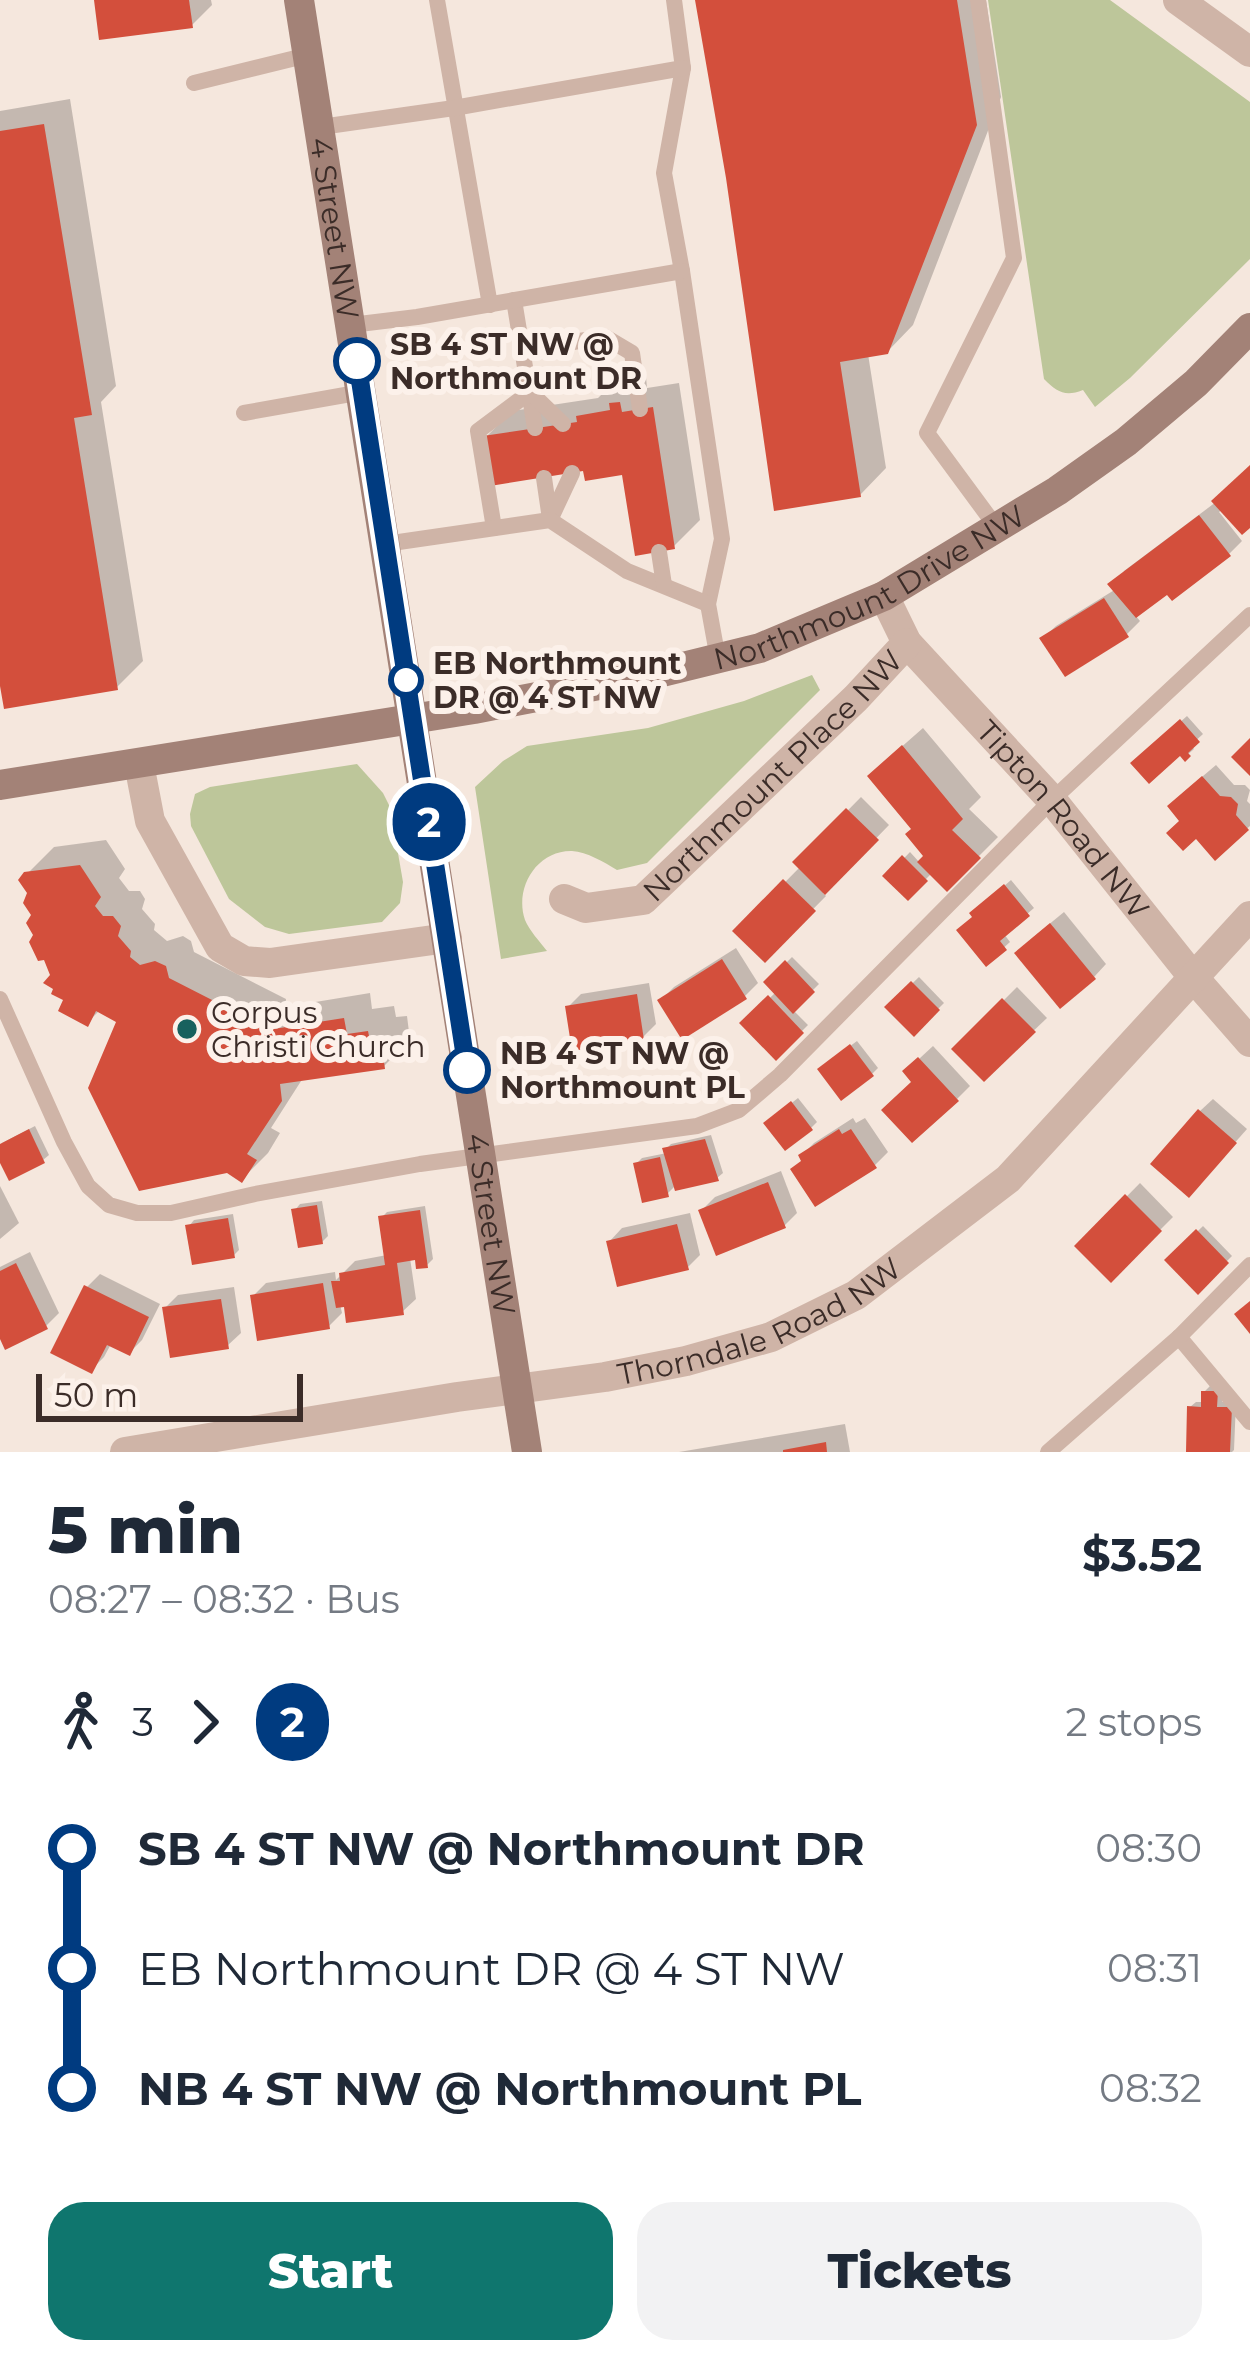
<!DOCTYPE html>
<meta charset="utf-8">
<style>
body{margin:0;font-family:Montserrat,sans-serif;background:#f2f2f3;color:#1f2937;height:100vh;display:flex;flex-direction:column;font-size:45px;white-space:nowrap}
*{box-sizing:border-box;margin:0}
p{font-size:39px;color:#747a83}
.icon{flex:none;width:66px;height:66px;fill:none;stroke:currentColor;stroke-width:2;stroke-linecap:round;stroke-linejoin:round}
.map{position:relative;height:1452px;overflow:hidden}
.sheet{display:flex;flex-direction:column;background:#fff;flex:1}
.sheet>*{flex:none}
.badge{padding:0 24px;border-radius:39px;font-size:42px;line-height:78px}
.scale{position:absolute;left:36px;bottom:30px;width:267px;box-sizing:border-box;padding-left:12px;border:6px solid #3b2c28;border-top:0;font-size:33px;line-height:42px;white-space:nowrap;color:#3b2c28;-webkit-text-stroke:9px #fcf1ea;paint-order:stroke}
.map>.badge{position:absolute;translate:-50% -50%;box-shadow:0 0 0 6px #fff}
.legs{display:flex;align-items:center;gap:18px;height:132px;padding:0 48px;font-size:39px}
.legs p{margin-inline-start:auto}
.headline{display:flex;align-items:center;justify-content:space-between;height:204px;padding:0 48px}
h1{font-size:66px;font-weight:800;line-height:90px}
.cta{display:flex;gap:24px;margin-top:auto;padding:24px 48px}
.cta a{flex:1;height:138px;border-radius:36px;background:#0f766e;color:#fff;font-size:48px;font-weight:800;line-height:138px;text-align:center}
.cta a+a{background:#f2f2f3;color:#1f2937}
ul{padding:0 48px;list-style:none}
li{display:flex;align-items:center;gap:42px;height:120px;font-size:45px}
li i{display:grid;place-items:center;width:18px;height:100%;margin:0 15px;background:currentColor}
li i::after{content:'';width:30px;height:30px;margin:-15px;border:9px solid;border-radius:50%;background:#fff}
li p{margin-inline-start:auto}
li:first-child i{background:linear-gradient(#0000 50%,currentColor 0)}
li:last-child i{background:linear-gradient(currentColor 50%,#0000 0)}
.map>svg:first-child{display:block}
.green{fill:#bdc69a}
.shadow{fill:#0003}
.building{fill:#d34f3c}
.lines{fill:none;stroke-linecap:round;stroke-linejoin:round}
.lane{stroke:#cfb4a7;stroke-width:16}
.street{stroke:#cfb4a7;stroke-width:30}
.secondary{stroke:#a38277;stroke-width:30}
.line-1-casing{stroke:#fff;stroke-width:27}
.line-1{stroke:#003b80;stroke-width:18}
.stop-1-dot{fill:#fff;stroke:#003b80;stroke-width:6}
.poi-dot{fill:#18615e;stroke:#fcf1ea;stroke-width:4.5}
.labels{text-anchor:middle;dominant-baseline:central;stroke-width:12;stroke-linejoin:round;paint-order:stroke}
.street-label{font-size:30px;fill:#3b2c28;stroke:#fcf1ea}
.stop-label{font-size:30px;font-weight:bold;fill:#3b2c28;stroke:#fcf1ea;text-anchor:start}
.poi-label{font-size:30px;fill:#3b2c28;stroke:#fcf1ea;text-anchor:start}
</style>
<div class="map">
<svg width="1250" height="1452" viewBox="0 0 1250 1452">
<rect width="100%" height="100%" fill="#f5e7dd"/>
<g class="green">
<path d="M 988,0 L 1110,0 L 1250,102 L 1250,259 L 1130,378 L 1095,407 L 1083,390 C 1065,397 1057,392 1044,379 Z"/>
<path d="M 812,675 L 820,690 L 647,863 L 617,870 C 604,862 587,852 572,851 C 537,850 514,888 525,920 C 529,930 540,942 547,951 L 501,959 L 475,787 L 503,761 L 527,746 L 648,728 L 744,701 Z"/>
<polygon points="357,764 383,793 390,807 403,882 400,903 382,922 289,934 265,927 229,899 191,826 190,814 195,794 210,787"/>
</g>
<g class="shadow">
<polygon points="98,0 211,0 212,5 192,25"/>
<polygon points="698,0 986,0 1001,97 913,325 887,352 868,354 886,468 860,495 729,178"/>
<polygon points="70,99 116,386 101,402 143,661 117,687 0,667 0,111"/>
<polygon points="646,377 647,388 679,383 700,520 674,546 625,472 586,468 486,437 512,411 598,398 605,391 630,387 638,378"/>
<polygon points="1250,468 1250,524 1223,509 1219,512 1242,541 1229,554 1168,591 1135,615 1140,621 1127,634 1043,638 1056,626 1116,589 1124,571 1216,502"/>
<polygon points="1187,716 1203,734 1191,745 1194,749 1185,757 1180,752 1134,763"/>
<polygon points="923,728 981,797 969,809 998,837 947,888 932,873 908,897 887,876 910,852 920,863 927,856 890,757"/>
<polygon points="1216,765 1234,785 1245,785 1250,790 1247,801 1250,804 1250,826 1215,856 1183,821 1183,793"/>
<polygon points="861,797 889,825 823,893 826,896 765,958 737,931 801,866 797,862"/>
<polygon points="106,840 125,869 119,878 129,891 140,891 145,899 142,909 155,924 154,930 167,941 183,936 191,941 194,952 286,999 285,1007 370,993 372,1009 394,1006 396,1017 407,1016 410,1040 384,1066 303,1078 271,1128 280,1133 268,1153 242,1179 120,1021 100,1010 87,1023 53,976 37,935 31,893 21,880 54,847"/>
<polygon points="1011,880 1034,908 1004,934 1010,942 987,963 975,916 979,908"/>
<polygon points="1064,912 1106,964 1094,977 1030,940"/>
<polygon points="736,948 758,983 745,996 661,1000 674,987"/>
<polygon points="792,957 819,984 793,1010 808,1025 776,1057 744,1023 776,992 767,982"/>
<polygon points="919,977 944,1003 914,1033 888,1007"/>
<polygon points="649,983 656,1024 643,1037 568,1007 581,994"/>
<polygon points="1017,987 1047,1018 984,1078 955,1049"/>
<polygon points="857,1041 878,1068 872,1074 826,1064"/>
<polygon points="933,1046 970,1086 957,1099 915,1081 906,1071"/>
<polygon points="798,1098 817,1122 811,1128 773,1118"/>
<polygon points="1213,1099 1247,1129 1201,1181 1200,1111"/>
<polygon points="853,1118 856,1123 865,1118 888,1152 875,1165 804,1159 801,1156 814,1143"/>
<polygon points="35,1126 49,1155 43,1160 0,1156 2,1143"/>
<polygon points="711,1135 723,1173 717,1178 676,1185 667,1194 636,1164 642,1158 667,1153 666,1149 671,1144"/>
<polygon points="781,1171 797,1213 784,1226 702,1210 715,1197"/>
<polygon points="1140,1183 1173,1217 1111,1279 1078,1246"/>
<polygon points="0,1186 19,1223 0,1239"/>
<polygon points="322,1201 328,1236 322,1242 295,1210 300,1204"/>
<polygon points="425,1206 433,1259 427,1265 417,1257 410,1258 416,1299 402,1312 340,1304 342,1313 329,1326 253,1296 266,1283 335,1272 336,1280 355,1261 387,1255 382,1217 387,1212"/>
<polygon points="690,1213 700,1255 687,1268 609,1242 622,1228"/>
<polygon points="233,1214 239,1250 233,1256 189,1226 194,1220"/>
<polygon points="1203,1226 1232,1256 1198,1290 1168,1260"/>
<polygon points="30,1252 59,1313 46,1326 0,1332 0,1267"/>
<polygon points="100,1274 160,1304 142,1340 129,1353 111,1344 104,1357 91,1370 87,1287"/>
<polygon points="234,1287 241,1333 227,1346 165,1308 178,1295"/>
<polygon points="1210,1386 1222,1386 1222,1402 1236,1402 1234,1450 1232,1452 1189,1452 1190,1407 1196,1402 1204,1402 1204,1392"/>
<polygon points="845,1424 850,1452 679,1452"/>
</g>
<g class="building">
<polygon points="94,0 189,0 193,28 99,40"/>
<polygon points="695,0 957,0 977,125 888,354 840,362 861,497 774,511 726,178"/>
<polygon points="44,124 92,415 74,418 118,690 4,709 0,686 0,131"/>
<polygon points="620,402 622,412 653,407 675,549 635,556 622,475 585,481 583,471 490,486 483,436 577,422 576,416 610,410 609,403"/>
<polygon points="1250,465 1250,528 1242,535 1211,501"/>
<polygon points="1199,515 1231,556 1172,601 1167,595 1136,618 1107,584"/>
<polygon points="1104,598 1129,637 1065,677 1039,638"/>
<polygon points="1180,719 1200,742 1188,753 1191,756 1185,762 1180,756 1149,784 1130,763"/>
<polygon points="1250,738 1250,776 1231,757"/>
<polygon points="902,745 963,819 952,830 981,858 947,892 917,862 923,856 905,834 911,829 867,776"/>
<polygon points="1202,776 1220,796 1231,797 1238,804 1236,815 1249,830 1215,861 1196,839 1183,851 1166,833 1179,821 1167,806"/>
<polygon points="846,808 879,840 825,895 792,862"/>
<polygon points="902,855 928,881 908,901 882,876"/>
<polygon points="80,865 101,897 95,906 103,916 113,916 121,926 118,936 131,951 130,957 140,965 155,961 166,966 169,978 261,1025 261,1031 344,1018 347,1034 368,1031 370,1041 381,1040 385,1069 280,1084 282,1101 247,1154 257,1160 242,1183 227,1173 139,1191 88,1088 116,1022 96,1011 88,1027 58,1011 63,1000 51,994 53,989 43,983 50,975 44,960 38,961 29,942 33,935 26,923 31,915 23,903 27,893 18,880 24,872"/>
<polygon points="783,879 816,911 765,963 732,931"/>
<polygon points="1004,884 1030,916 1000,941 1007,950 986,967 956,930 972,917 969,913"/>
<polygon points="1050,923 1096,979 1060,1009 1014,953"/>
<polygon points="722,959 747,999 682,1040 657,1000"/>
<polygon points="785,960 815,992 793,1014 763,982"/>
<polygon points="911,981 940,1010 914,1037 884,1007"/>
<polygon points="637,994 644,1040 572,1051 565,1006"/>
<polygon points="768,995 804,1033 776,1061 739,1023"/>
<polygon points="1002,998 1036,1032 984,1082 951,1049"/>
<polygon points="850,1044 874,1076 841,1101 817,1069"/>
<polygon points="918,1057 959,1101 912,1143 881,1110 911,1082 902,1071"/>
<polygon points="791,1101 813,1130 785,1151 763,1123"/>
<polygon points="1198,1109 1237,1143 1189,1198 1150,1164"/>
<polygon points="29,1129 45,1163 9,1181 0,1163 0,1144"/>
<polygon points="839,1129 842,1134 851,1129 877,1168 815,1207 790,1169 801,1161 798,1155"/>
<polygon points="705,1139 719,1181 675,1191 662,1148"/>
<polygon points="660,1157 669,1197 642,1203 633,1163"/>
<polygon points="768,1182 786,1228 716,1256 698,1210"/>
<polygon points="1125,1194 1162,1231 1111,1283 1074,1246"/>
<polygon points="317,1205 323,1244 298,1248 291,1209"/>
<polygon points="420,1210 428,1268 416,1269 415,1260 397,1263 404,1315 346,1323 344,1307 336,1308 331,1281 340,1281 339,1273 385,1265 378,1216"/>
<polygon points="228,1218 235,1258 192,1265 185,1225"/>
<polygon points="677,1224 689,1270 617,1287 606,1241"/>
<polygon points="1196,1229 1229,1263 1198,1295 1164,1260"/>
<polygon points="16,1263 48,1329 5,1350 0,1339 0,1271"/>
<polygon points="323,1283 330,1329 257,1341 250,1295"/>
<polygon points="84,1285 149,1317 130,1356 107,1345 92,1374 50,1353"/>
<polygon points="221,1299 229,1349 170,1358 162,1307"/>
<polygon points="1250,1301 1250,1334 1234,1314"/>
<polygon points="1201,1391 1218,1391 1217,1407 1232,1407 1230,1452 1186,1452 1187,1406 1201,1407"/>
<polygon points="826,1442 827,1452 783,1452 783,1450"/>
</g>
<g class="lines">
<g class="lane">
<polyline points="437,0 490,305"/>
<polyline points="674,0 683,68 664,173 682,271 722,539 708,604 718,659"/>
<polyline points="978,0 1014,258 927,433 997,528"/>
<polyline points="194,83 308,55"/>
<polyline points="321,127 454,108 683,68"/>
<polyline points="514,300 535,428"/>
<polyline points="351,325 417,317 682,271"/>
<polyline points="522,350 605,337 632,353 640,409"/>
<polyline points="244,413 362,392"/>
<polyline points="544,478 550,519"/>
<polyline points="550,520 572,473"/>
<polyline points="494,528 478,431 530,392 563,424"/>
<polyline points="385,544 550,520 627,571 708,604"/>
<polyline points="659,552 664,585"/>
<polyline points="0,999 64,1142 88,1186 109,1205 137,1213 171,1213 255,1194 420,1164 697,1126 739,1110 780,1075 1052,800 1250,615"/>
<polyline points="1179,1337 1250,1422"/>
<polyline points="1048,1452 1179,1337 1250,1265"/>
</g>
<g class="street">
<polyline points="1178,0 1250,52"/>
<path id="s1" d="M 884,596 L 907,643 L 1052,800 L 1193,977 L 1250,1042"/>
<polyline points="139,764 150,821 220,947 244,961 270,963 447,938"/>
<path id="s2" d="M 564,899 L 586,908 L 643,900 L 856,698 L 907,643"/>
<path id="s3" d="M 125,1452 L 457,1397 L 605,1377 L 686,1361 L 771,1337 L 856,1295 L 1008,1179 L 1250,916"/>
</g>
<g class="secondary">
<path id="s4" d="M 299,0 L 527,1452"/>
<path id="s5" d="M 0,785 L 474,709 L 646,676 L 760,648 L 884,596 L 1057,491 L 1126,442 L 1196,383 L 1250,328"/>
</g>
</g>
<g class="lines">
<defs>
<polyline id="line-1" points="357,361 467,1070"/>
</defs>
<use href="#line-1" class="line-1-casing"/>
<use href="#line-1" class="line-1"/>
</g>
<g class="stop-1-dot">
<circle cx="357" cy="361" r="21"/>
<circle cx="406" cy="680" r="15"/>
<circle cx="467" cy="1070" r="21"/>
</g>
<circle class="poi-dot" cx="187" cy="1029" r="12"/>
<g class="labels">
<g class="street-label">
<text stroke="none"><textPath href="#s4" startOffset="231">4 Street NW</textPath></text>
<text stroke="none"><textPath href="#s5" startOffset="897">Northmount Drive NW</textPath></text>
<text stroke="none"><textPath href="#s2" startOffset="261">Northmount Place NW</textPath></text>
<text stroke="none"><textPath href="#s1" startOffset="288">Tipton Road NW</textPath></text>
<text stroke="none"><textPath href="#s4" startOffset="1239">4 Street NW</textPath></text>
<text stroke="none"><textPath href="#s3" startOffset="651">Thorndale Road NW</textPath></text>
</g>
<g class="stop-label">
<text x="390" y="344">SB 4 ST NW @<tspan x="390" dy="34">Northmount DR</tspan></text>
<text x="433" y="663">EB Northmount<tspan x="433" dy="34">DR @ 4 ST NW</tspan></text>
<text x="500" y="1053">NB 4 ST NW @<tspan x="500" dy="34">Northmount PL</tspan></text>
</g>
<g class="poi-label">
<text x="211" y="1012">Corpus<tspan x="211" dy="34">Christi Church</tspan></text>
</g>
</g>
</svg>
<div class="scale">50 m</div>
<b class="badge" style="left:429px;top:822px;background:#003b80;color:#fff">2</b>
</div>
<section class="sheet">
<div class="headline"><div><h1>5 min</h1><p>08:27 – 08:32 · Bus</p></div><b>$3.52</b></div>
<div class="legs"><svg class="icon" aria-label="walk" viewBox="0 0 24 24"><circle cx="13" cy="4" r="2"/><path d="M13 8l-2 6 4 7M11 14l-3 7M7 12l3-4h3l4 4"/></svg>3<svg class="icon" aria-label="forward" viewBox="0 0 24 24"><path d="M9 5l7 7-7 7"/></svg><b class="badge" style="background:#003b80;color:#fff">2</b><p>2 stops</p></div>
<ul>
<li><i style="color:#003b80"></i><b>SB 4 ST NW @ Northmount DR</b><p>08:30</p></li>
<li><i style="color:#003b80"></i><span>EB Northmount DR @ 4 ST NW</span><p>08:31</p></li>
<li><i style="color:#003b80"></i><b>NB 4 ST NW @ Northmount PL</b><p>08:32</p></li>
</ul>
<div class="cta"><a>Start</a><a>Tickets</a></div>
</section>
